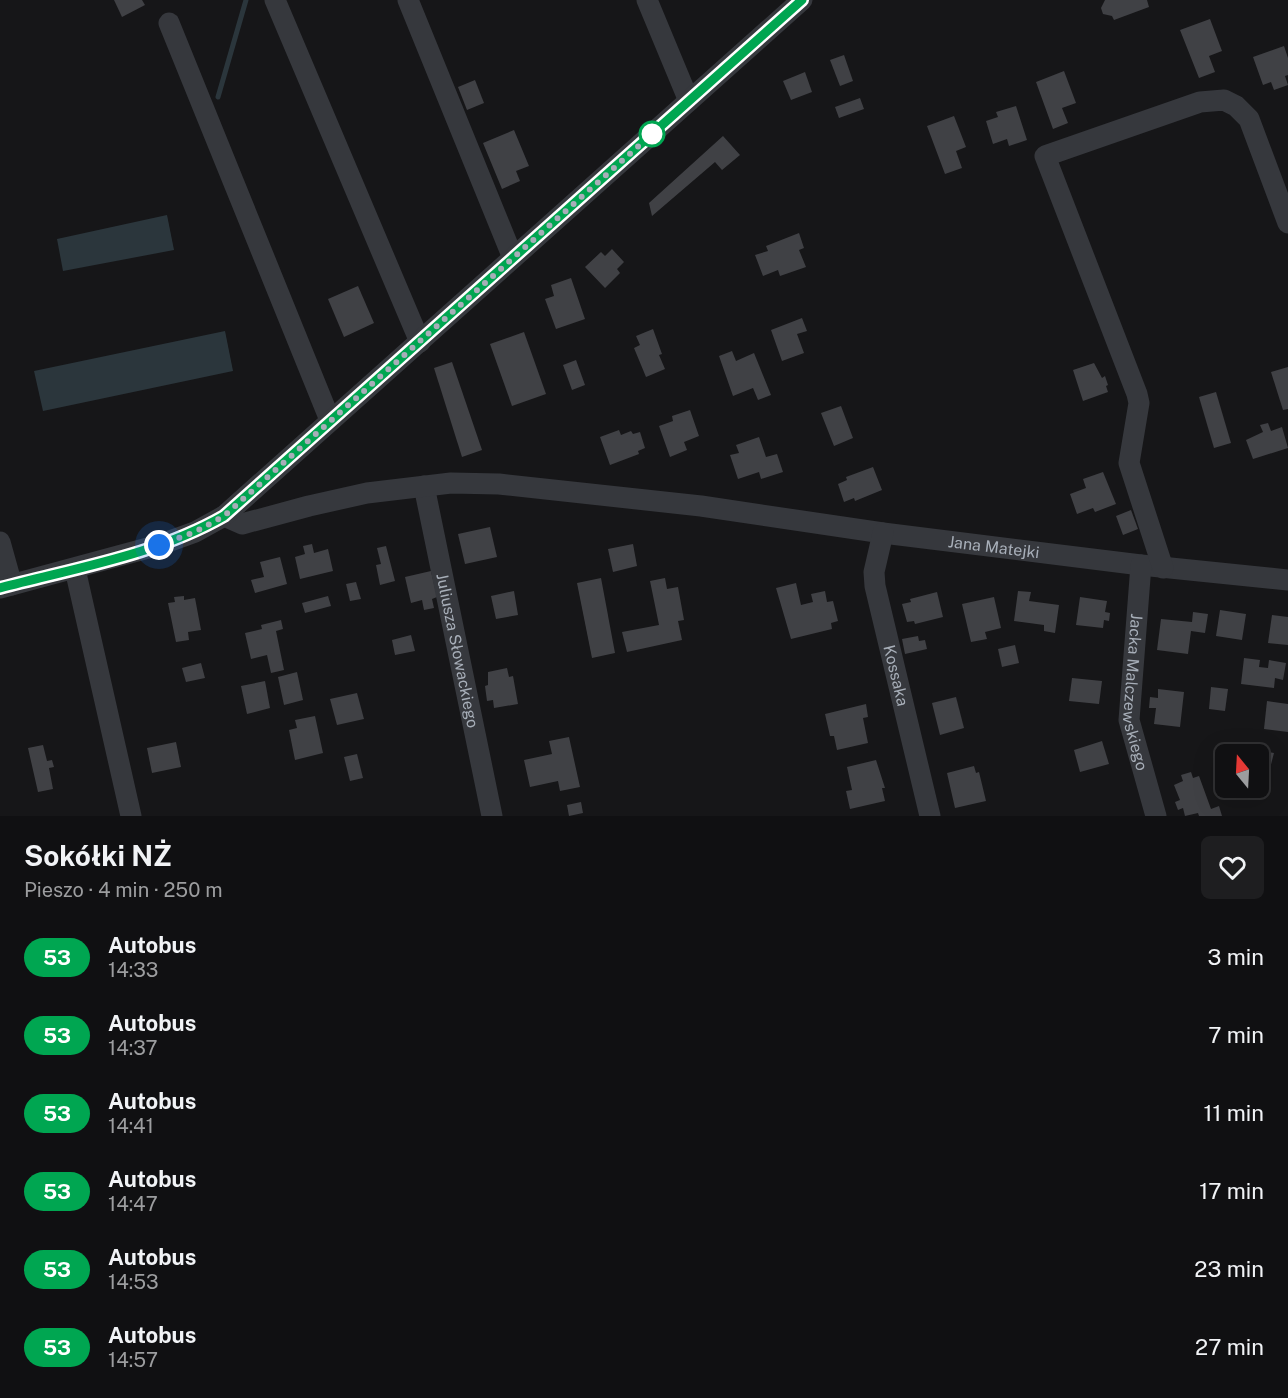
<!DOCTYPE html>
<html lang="pl">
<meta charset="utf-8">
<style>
body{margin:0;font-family:"Public Sans",sans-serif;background:#1e1e20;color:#f1f3f6;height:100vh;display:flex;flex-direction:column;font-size:22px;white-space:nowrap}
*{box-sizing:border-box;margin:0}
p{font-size:20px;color:#9c9d9f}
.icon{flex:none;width:33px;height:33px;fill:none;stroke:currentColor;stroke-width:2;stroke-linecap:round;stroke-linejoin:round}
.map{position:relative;height:816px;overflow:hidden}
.side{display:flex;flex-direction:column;background:#101012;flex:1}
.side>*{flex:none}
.badge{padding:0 12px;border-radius:20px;font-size:21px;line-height:39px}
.needle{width:39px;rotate:342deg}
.fabs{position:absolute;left:1215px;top:744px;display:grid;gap:12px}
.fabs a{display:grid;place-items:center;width:54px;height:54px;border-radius:9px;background:#101012;box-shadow:0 6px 24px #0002,0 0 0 2px #303032;font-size:30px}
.you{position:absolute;width:30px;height:30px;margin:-15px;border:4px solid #fff;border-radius:50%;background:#1a73e8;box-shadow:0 0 0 9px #1a73e833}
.map>.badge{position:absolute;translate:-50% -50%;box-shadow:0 0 0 3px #fff}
.round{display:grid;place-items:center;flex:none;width:63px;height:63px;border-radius:9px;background:#1e1e20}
.head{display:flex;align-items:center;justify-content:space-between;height:102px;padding:0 24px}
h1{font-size:28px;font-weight:700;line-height:45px}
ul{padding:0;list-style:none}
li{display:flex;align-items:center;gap:18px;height:78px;padding:0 24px}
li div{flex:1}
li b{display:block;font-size:22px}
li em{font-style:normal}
li .badge{min-width:66px;font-weight:700;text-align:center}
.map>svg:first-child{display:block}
.water{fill:#2b363c}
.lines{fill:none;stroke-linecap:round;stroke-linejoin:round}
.stream{stroke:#2b363c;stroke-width:5}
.building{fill:#404145}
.minor{stroke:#36383d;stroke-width:21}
.line-casing{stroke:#fff;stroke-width:14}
.line{stroke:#00a651;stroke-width:9}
.walk{stroke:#a7aeb8;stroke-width:6;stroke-dasharray:0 10.8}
.stop-dot{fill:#fff;stroke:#00a651;stroke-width:3}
.labels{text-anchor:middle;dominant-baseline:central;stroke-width:4.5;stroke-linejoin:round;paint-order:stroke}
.street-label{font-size:16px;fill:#a7aeb8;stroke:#111113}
</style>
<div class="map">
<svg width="1288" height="816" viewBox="0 0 1288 816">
<rect width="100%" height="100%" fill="#161618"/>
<g class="water">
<polygon points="167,215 174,250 63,271 57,239"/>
<polygon points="225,331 233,371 43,411 34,371"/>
</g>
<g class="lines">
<polyline class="stream" points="218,97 246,0"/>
</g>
<g class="building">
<polygon points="114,0 142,0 145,5 122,17"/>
<polygon points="1105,0 1147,0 1149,7 1114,20 1112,16 1103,14 1101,8"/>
<polygon points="1210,19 1222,51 1209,56 1215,72 1199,78 1180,30"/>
<polygon points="1284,46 1288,58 1288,75 1285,76 1288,85 1274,90 1271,82 1263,85 1253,57"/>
<polygon points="844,55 853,81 840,86 830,60"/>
<polygon points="1064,71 1076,103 1062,108 1068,123 1053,129 1036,82"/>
<polygon points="805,72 812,92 791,100 783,81"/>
<polygon points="475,80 484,103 467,110 458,87"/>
<polygon points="860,98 864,109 839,118 835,107"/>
<polygon points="1016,106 1027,140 1009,146 1007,139 993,144 986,121 998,117 996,112"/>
<polygon points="954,116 966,147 956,151 962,168 945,174 927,126"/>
<polygon points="514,130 529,166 516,171 520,181 502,189 483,143"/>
<polygon points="723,136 740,155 722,170 715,162 652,216 649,203"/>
<polygon points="799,233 804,248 799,250 806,267 780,276 778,270 763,276 755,255 768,251 766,246"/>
<polygon points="612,249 624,262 617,269 620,273 605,288 585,267 601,252 605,256"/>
<polygon points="571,278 585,319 556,329 545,299 554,296 551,285"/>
<polygon points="358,286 374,323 344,337 328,299"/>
<polygon points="802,318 807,331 797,334 804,353 782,361 771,330"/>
<polygon points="653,329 662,354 659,355 665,369 646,377 634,348 640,345 636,336"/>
<polygon points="524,332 546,394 512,406 490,344"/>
<polygon points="732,351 736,361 754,353 771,395 758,400 753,388 733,396 719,356"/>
<polygon points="576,360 585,385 572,390 563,365"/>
<polygon points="452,362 482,450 462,457 434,368"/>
<polygon points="1094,363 1102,378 1105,376 1108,385 1106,386 1108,392 1083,401 1073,370"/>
<polygon points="1288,367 1288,409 1283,410 1271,372"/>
<polygon points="1216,392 1231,443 1214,448 1199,397"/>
<polygon points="841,406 853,438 834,446 821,413"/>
<polygon points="690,410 699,436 684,442 687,450 670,457 659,426 673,421 672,416"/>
<polygon points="1268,423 1271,431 1282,427 1288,448 1253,459 1246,440 1263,432 1260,425"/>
<polygon points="619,430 621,435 631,431 633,434 640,432 645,448 638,451 639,454 610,465 600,437"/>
<polygon points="759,437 766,457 777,454 783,472 761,479 759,472 738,479 730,455 739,453 736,445"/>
<polygon points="873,467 882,490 855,501 854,498 844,502 838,484 847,480 846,477"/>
<polygon points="1103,472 1116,504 1095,512 1093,508 1077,514 1070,494 1086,488 1083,479"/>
<polygon points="1131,510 1138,529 1123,535 1116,516"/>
<polygon points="490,527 497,557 465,564 458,534"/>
<polygon points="312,544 314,553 328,549 333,571 300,579 295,557 305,554 303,546"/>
<polygon points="633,544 637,566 613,572 608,549"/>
<polygon points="386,546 395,581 380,585 376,565 381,564 377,548"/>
<polygon points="280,557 287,584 255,593 251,580 264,577 260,562"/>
<polygon points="431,571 437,597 432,599 434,608 424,610 422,600 411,603 405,577"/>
<polygon points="601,578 615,653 592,658 577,583"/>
<polygon points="665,578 667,589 678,587 684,620 678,621 682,640 627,652 622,632 659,625 650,581"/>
<polygon points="356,582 361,599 350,601 346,584"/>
<polygon points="796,583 801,605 813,602 811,594 825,591 827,602 833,601 838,621 831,623 832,629 791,639 776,588"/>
<polygon points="514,591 518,615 496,619 491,596"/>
<polygon points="1018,591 1031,592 1029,601 1059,605 1055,633 1044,631 1044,625 1014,621"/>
<polygon points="937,592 943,617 915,624 914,621 907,622 902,604 911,602 910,599"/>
<polygon points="184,596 184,600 195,598 201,630 188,632 189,640 176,642 168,603 175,602 174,597"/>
<polygon points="328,596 331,606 305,613 302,603"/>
<polygon points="994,597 1001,628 985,632 987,639 971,642 962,604"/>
<polygon points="1080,597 1107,601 1105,612 1110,613 1109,621 1104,620 1103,628 1076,625"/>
<polygon points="1220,610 1246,614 1242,640 1216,636"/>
<polygon points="1193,612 1208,614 1205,633 1191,631 1188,654 1157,650 1161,619 1192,622"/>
<polygon points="1272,615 1288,617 1288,645 1268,643"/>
<polygon points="281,620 283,629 276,631 284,670 271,673 267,655 251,659 245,633 262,629 261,625"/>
<polygon points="411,635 415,651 395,655 392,640"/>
<polygon points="918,636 919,641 925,640 927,649 905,654 902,639"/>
<polygon points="1015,645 1019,663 1002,667 998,649"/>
<polygon points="1244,658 1260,660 1259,667 1268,668 1269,660 1286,663 1283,680 1275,678 1274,688 1241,684"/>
<polygon points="201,663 205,678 186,682 182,668"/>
<polygon points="507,668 509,677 513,676 518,704 494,708 493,700 487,701 485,686 488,685 488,672"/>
<polygon points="297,672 303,700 284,705 278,677"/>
<polygon points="1072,678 1102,681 1099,704 1069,701"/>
<polygon points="265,681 270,708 247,714 241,686"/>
<polygon points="1211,687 1228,689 1225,711 1209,709"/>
<polygon points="1158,689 1184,692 1180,727 1154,724 1156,708 1149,708 1150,697 1158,698"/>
<polygon points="357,693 364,719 337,725 330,699"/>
<polygon points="956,697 964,728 940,735 932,703"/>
<polygon points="1267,701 1288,704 1288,732 1264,729"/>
<polygon points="866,704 868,717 863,718 868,743 837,750 834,736 830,736 825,714"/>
<polygon points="315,716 323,753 295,760 289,730 297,728 295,720"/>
<polygon points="569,737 580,787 560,791 558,781 530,787 524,760 552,754 549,741"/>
<polygon points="1102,741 1109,764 1080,772 1074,750"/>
<polygon points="176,742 181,767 152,773 147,748"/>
<polygon points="43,745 47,761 52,760 54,767 49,768 53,789 38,792 28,748"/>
<polygon points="1254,749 1274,753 1268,776 1271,777 1267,793 1248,788 1258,788 1258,754 1252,754"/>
<polygon points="357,754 363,778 350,781 344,757"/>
<polygon points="876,760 885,788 882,788 885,801 850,809 846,791 852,790 847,767"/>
<polygon points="974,766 976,773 979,772 986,801 955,808 947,773"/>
<polygon points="1191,772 1193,778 1199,776 1211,809 1219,806 1222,816 1199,816 1198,813 1185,816 1183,808 1178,810 1175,802 1180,800 1174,785 1183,781 1181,775"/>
<polygon points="581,802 583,813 569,816 567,805"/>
</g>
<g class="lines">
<g class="minor">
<polyline points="275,0 420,342"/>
<polyline points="408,0 513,258"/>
<polyline points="647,0 689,101"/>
<polyline points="169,23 330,420"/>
<path id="s1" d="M 424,486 L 492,816"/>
<path id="s2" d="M 224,516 L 242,524 L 309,506 L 367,493 L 451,483 L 499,484 L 701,506 L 883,533 L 1141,565 L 1288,580"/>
<path id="s3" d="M 883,533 L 874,572 L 875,586 L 930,816"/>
<polyline points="0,542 12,585"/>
<path id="s4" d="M 1141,565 L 1129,720 L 1156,816"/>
<polyline points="1163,568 1129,463 1139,403 1137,394 1045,156 1200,102 1224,100 1236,106 1249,119 1288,223"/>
<polyline points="75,569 131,816"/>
<polyline points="0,588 159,545 195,532 224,516 802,0"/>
</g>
</g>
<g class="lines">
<defs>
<path id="line" d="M 0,588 C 75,568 156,555 224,516 L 802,0"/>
</defs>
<use href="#line" class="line-casing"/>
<use href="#line" class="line"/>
<polyline class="walk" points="159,545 195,532 224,516 652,134"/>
</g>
<circle class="stop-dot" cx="652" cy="134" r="12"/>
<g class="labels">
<g class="street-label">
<text stroke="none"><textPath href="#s2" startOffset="780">Jana Matejki</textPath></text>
<text stroke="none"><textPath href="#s1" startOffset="168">Juliusza Słowackiego</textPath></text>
<text stroke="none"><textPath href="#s3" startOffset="146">Kossaka</textPath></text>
<text stroke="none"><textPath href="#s4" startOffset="128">Jacka Malczewskiego</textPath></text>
</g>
</g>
</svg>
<div class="fabs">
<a><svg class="needle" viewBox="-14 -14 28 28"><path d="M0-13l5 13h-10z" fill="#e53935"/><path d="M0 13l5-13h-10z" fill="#9c9d9f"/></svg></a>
</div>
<div class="you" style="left:159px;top:545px"></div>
</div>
<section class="side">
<div class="head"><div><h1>Sokółki NŻ</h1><p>Pieszo · 4 min · 250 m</p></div><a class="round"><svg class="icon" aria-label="heart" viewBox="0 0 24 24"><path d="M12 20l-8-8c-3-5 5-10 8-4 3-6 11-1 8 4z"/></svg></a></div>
<ul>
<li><span class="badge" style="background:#00a651;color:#fff">53</span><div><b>Autobus</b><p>14:33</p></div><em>3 min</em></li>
<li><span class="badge" style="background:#00a651;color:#fff">53</span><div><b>Autobus</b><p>14:37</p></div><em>7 min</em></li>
<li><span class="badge" style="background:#00a651;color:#fff">53</span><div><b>Autobus</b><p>14:41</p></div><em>11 min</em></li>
<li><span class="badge" style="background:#00a651;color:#fff">53</span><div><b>Autobus</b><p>14:47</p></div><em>17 min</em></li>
<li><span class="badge" style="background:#00a651;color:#fff">53</span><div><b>Autobus</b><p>14:53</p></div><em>23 min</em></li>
<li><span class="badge" style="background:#00a651;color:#fff">53</span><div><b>Autobus</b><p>14:57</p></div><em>27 min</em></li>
</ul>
</section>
